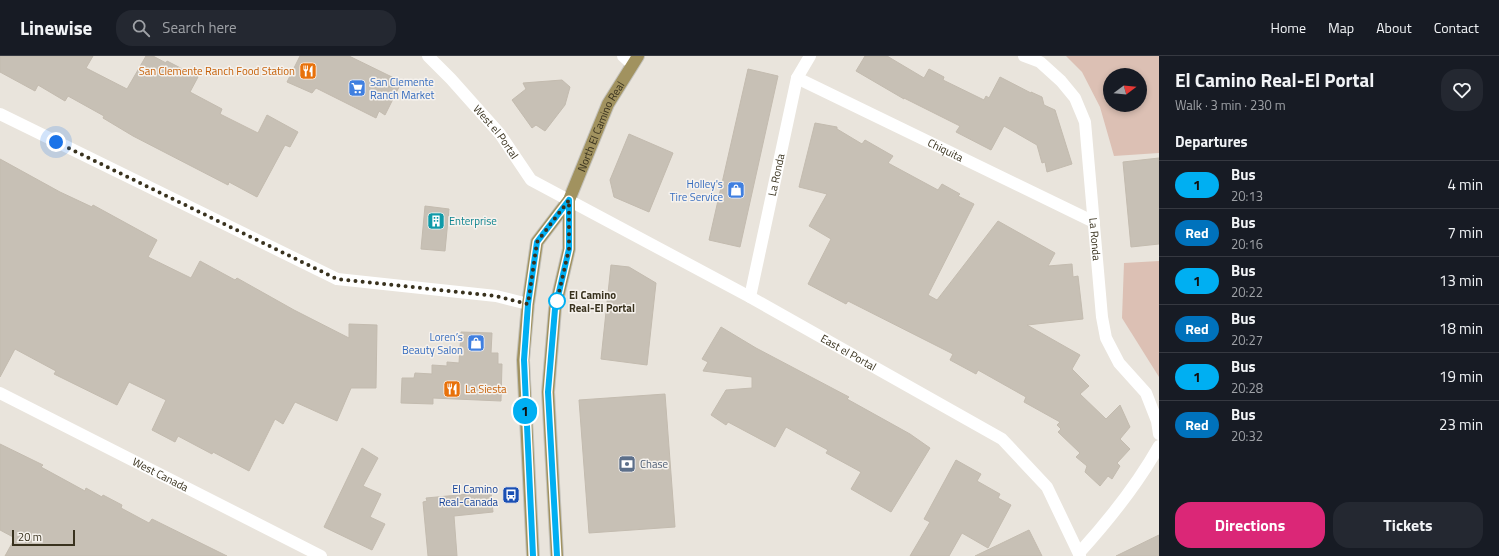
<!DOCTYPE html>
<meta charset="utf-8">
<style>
body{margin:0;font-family:"Titillium Web",sans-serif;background:#242831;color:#f1f3f6;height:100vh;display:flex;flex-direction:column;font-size:15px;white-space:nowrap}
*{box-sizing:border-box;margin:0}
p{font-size:13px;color:#9ea1a6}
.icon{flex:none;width:22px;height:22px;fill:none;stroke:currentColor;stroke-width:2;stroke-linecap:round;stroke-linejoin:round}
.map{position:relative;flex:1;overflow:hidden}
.sheet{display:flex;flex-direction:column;background:#171b24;width:340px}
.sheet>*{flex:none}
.badge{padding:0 8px;border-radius:13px;font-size:14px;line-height:26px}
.needle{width:26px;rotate:74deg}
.controls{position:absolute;left:1103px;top:12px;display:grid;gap:8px}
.controls a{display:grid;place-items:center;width:44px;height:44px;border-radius:50%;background:#171b24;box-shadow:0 2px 6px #0003;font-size:20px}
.scale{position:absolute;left:12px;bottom:10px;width:63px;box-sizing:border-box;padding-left:4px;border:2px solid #39321e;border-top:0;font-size:11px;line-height:14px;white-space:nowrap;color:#39321e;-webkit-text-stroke:3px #f6f2ed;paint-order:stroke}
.you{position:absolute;width:20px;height:20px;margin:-10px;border:3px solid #fff;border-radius:50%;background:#1a73e8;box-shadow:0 0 0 6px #1a73e833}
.map>.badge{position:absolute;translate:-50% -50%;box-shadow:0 0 0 2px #fff}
h2{padding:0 16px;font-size:15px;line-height:36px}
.round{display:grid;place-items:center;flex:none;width:42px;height:42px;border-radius:16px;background:#242831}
.head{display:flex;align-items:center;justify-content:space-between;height:68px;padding:0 16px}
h1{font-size:19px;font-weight:700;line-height:30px}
.primary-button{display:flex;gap:8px;margin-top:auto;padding:8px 16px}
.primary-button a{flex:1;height:46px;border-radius:16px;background:#db2777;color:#fff;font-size:16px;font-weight:700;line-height:46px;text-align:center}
.primary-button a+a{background:#242831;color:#f1f3f6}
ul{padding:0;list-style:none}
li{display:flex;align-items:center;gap:12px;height:48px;padding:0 16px;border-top:1px solid #363941}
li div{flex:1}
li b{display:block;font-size:15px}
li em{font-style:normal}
li .badge{min-width:44px;font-weight:700;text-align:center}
header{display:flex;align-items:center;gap:24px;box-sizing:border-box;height:56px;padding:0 20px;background:#171b24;border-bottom:1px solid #363941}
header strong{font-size:19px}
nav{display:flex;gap:22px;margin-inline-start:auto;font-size:14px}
.search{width:280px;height:36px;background:#242831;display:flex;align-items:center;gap:10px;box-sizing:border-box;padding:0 14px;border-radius:16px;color:#9ea1a6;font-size:15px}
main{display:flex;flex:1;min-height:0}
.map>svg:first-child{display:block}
.green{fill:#dcc0b4;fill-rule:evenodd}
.building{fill:#c7c0b5;stroke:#c3bbaf}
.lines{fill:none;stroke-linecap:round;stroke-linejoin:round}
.major-casing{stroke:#c4c2bc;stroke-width:14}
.minor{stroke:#fff;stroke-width:12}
.major{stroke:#a1925f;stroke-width:12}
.line-casing{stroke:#fff;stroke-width:9}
.line{stroke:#00aff2;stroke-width:6}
.walk{stroke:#39321e;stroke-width:4;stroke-dasharray:0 7.2}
.stop-dot{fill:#fff;stroke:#00aff2;stroke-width:2}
.labels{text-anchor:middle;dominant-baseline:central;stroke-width:3;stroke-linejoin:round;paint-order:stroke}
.food-label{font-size:11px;fill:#c56008;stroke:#f6f2ed;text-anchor:end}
.shop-label{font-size:11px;fill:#366cbe;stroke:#f6f2ed;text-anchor:end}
.street-label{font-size:11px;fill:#39321e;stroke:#f6f2ed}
.culture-label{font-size:11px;fill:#0d838f;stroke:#f6f2ed;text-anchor:start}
.stop-label{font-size:11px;font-weight:bold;fill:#39321e;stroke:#f6f2ed;text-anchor:start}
.service-label{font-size:11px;fill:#4e5e75;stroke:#f6f2ed;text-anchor:start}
.transit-label{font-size:11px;fill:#164399;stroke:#f6f2ed;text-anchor:end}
</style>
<header>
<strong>Linewise</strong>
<div class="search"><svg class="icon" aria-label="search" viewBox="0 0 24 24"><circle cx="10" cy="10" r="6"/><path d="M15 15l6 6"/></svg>Search here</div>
<nav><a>Home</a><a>Map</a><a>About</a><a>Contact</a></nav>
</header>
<main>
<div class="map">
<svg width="1159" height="500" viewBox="0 0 1159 500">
<rect width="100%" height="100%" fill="#e9e4dc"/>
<g class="green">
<path d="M 1066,0 L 1159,0 L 1159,97 L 1114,100 L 1100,51 L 1082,16 ZM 1110,19 L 1140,19 L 1140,49 L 1110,49 Z"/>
<polygon points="1159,205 1159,321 1122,262 1124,207"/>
</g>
<g class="building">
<polygon points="0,0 93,0 86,12 127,33 146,0 153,0 166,7 167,5 198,21 190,36 222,53 220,58 258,77 267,59 298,76 290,91 285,89 257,141 229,126 228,129 133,80 103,62 104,60 68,40 65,45 38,29 35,35 0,16"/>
<polygon points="300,0 349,0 394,22 392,27 399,31 385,59 379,55 376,62 316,32 312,37 287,26"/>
<polygon points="865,0 887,0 924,22 929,13 944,21 943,24 984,44 986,40 989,42 1000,21 1031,37 1031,36 1042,41 1044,49 1055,54 1072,108 1047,116 1045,106 1042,107 1037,89 1004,70 991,94 956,76 960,70 904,42 904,43 856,15"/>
<polygon points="748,13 778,20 740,191 709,184"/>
<polygon points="562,24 570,31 565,49 545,75 536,69 532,72 512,44 526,33 523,27"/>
<polygon points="815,67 837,71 837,73 862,88 865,84 893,100 888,107 938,134 942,128 960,138 958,140 974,148 928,239 937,244 998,165 1055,197 1048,210 1072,208 1073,221 1078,220 1083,263 1027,269 1080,299 1072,313 1089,330 1080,338 1106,363 1120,349 1130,371 1120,383 1130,393 1117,407 1120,410 1112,423 1108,420 1100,430 1085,416 1087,410 1076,401 1080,397 1058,376 1061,373 1057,369 1060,366 1024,346 1026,341 978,314 976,318 950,304 953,298 848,245 846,248 808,228 831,183 809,170 827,138 799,131"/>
<polygon points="629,78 673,97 649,156 614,141 610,124"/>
<polygon points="1159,102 1159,188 1131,191 1123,106"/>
<polygon points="0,103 60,136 92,151 93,149 157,184 148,201 191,222 200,205 235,224 237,222 294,254 349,282 349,268 377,269 376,332 351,332 337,365 295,346 283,368 275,363 249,415 213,396 212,398 178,380 175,386 152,374 166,344 129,326 117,349 54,318 56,315 15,293 0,321"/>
<polygon points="425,150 449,153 445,195 421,193"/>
<polygon points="611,209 629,211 656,227 647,309 601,303"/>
<polygon points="721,271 756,292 849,341 847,343 910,378 930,392 891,456 851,433 861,416 826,397 828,394 786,371 775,391 728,366 726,369 711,359 726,334 752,332 752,321 703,315 708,306 702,303"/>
<polygon points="461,276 492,277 491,297 498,297 498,308 502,308 501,345 433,342 433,348 401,347 402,322 414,322 415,317 432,318 432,309 447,310 447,306 459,307"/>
<polygon points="665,338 675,471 589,477 579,344"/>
<polygon points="0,388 43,409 41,411 85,435 86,432 102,441 103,439 122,449 121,452 149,467 152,463 227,500 5,500 15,482 0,474"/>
<polygon points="362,392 378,402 363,430 381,438 370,461 385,468 372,494 324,471"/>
<polygon points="956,404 981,418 977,425 1000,438 998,442 1011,449 988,492 962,477 949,500 910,500 930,466 924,463"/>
<polygon points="491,436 493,456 454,460 457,500 428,500 423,446 427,445 426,442"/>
<polygon points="1029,474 1042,500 975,500"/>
<polygon points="1159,479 1159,500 1116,500"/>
</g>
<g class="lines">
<defs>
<g id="major">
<path id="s6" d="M 533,500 L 523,304 L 528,248 L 537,186 L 569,144 L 608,48 L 638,0"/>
<polyline points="557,500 548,336 555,253 569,193 569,144"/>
</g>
</defs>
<use href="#major" class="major-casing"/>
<g class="minor">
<path id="s1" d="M 428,0 L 451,23 L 500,78 L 531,124 L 750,241 L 1002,383 L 1047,431 L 1080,500"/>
<polyline points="623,0 632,8"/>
<path id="s2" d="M 1024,0 L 1040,6 L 1061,25 L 1075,42 L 1085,66 L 1102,261 L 1106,282 L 1119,307 L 1146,337 L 1157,365 L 1159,378"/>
<path id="s3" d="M 797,22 L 1094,166"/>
<polyline points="0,58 337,223 496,240 528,248"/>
<path id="s4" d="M 750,241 L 797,22 L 810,0"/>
<path id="s5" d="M 0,337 L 321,500"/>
<path d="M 1079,497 C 1109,464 1137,429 1159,390"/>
</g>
<use href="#major" class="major"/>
</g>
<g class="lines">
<defs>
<polyline id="line" points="533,500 524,304 528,248 537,186 569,144 569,193 555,253 548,336 557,500"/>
</defs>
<use href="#line" class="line-casing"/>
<use href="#line" class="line"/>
<polyline class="walk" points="56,86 337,223 496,240 528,248 537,186 569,144 569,193 557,245"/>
</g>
<defs>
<symbol id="restaurant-square" viewBox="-11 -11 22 22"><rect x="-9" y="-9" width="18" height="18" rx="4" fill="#e8710a" stroke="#f6f2ed"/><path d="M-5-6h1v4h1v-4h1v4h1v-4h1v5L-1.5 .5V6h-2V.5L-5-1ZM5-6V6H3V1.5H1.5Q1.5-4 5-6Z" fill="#fff"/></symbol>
<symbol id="supermarket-square" viewBox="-11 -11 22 22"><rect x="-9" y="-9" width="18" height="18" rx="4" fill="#3f7fe0" stroke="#f6f2ed"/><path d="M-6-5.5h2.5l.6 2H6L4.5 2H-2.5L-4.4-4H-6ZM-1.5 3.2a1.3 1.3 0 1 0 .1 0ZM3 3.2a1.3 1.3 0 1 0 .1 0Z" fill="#fff"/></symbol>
<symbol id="shop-square" viewBox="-11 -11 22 22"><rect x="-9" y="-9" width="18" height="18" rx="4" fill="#3f7fe0" stroke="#f6f2ed"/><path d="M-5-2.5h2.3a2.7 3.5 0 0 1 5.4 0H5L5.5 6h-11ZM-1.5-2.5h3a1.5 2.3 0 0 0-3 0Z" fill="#fff"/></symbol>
<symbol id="building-square" viewBox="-11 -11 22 22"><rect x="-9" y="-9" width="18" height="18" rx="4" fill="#0f9aa8" stroke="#f6f2ed"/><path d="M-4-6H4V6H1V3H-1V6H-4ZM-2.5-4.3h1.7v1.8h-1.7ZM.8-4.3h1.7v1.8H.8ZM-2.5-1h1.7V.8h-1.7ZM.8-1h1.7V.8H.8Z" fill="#fff"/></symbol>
<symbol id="bank-square" viewBox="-11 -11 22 22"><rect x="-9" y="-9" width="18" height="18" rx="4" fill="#5c6f8a" stroke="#f6f2ed"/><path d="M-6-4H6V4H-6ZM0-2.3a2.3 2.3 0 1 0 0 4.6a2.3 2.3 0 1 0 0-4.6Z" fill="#fff"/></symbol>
<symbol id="bus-square" viewBox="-11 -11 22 22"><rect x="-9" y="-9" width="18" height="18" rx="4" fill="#1a4fb4" stroke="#f6f2ed"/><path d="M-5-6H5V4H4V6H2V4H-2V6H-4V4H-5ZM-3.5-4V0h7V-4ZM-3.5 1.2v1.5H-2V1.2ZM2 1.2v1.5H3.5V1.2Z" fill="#fff"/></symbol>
</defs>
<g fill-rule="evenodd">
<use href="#restaurant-square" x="298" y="5" width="20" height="20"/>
<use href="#supermarket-square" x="347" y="22" width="20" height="20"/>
<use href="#shop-square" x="726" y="124" width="20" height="20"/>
<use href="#building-square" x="426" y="155" width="20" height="20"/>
<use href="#shop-square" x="466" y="277" width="20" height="20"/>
<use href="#restaurant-square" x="442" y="323" width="20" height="20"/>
<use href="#bank-square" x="617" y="398" width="20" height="20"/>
<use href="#bus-square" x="501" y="429" width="20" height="20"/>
</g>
<circle class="stop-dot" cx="557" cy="245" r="8"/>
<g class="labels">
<g class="food-label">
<text x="295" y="15">San Clemente Ranch Food Station</text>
<text x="465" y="333" text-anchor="start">La Siesta</text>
</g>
<g class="shop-label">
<text x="370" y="26" text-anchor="start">San Clemente<tspan x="370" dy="13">Ranch Market</tspan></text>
<text x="723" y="128">Holley's<tspan x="723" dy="13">Tire Service</tspan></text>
<text x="463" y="281">Loren’s<tspan x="463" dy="13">Beauty Salon</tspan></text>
</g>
<g class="street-label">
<text stroke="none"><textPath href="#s6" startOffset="448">North El Camino Real</textPath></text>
<text stroke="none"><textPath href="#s1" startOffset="102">West el Portal</textPath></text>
<text stroke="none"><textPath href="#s3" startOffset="165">Chiquita</textPath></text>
<text stroke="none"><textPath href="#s4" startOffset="125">La Ronda</textPath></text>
<text stroke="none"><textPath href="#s2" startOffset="211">La Ronda</textPath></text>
<text stroke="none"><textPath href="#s1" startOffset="523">East el Portal</textPath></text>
<text stroke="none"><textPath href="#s5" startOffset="180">West Canada</textPath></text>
</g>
<g class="culture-label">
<text x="449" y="165">Enterprise</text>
</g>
<g class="stop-label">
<text x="569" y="239">El Camino<tspan x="569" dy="13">Real-El Portal</tspan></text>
</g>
<g class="service-label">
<text x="640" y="408">Chase</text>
</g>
<g class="transit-label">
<text x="498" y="433">El Camino<tspan x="498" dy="13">Real-Canada</tspan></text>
</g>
</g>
</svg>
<div class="controls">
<a><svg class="needle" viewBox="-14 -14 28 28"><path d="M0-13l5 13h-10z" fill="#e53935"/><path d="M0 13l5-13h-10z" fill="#9ea1a6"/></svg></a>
</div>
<div class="scale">20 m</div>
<div class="you" style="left:56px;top:86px"></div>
<b class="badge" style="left:525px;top:355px;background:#00aff2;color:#111">1</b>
</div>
<section class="sheet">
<div class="head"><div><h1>El Camino Real-El Portal</h1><p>Walk · 3 min · 230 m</p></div><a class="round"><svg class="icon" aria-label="heart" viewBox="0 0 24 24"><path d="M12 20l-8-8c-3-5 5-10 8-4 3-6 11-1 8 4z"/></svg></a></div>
<h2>Departures</h2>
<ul>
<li><span class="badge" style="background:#00aff2;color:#111">1</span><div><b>Bus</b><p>20:13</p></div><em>4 min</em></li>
<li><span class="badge" style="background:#0072bc;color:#fff">Red</span><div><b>Bus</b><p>20:16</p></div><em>7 min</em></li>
<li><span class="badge" style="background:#00aff2;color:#111">1</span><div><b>Bus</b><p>20:22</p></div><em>13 min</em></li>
<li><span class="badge" style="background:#0072bc;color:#fff">Red</span><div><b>Bus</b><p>20:27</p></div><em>18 min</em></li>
<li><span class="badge" style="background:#00aff2;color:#111">1</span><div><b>Bus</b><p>20:28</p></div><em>19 min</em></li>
<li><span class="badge" style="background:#0072bc;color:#fff">Red</span><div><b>Bus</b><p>20:32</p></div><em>23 min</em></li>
</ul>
<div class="primary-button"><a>Directions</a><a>Tickets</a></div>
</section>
</main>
